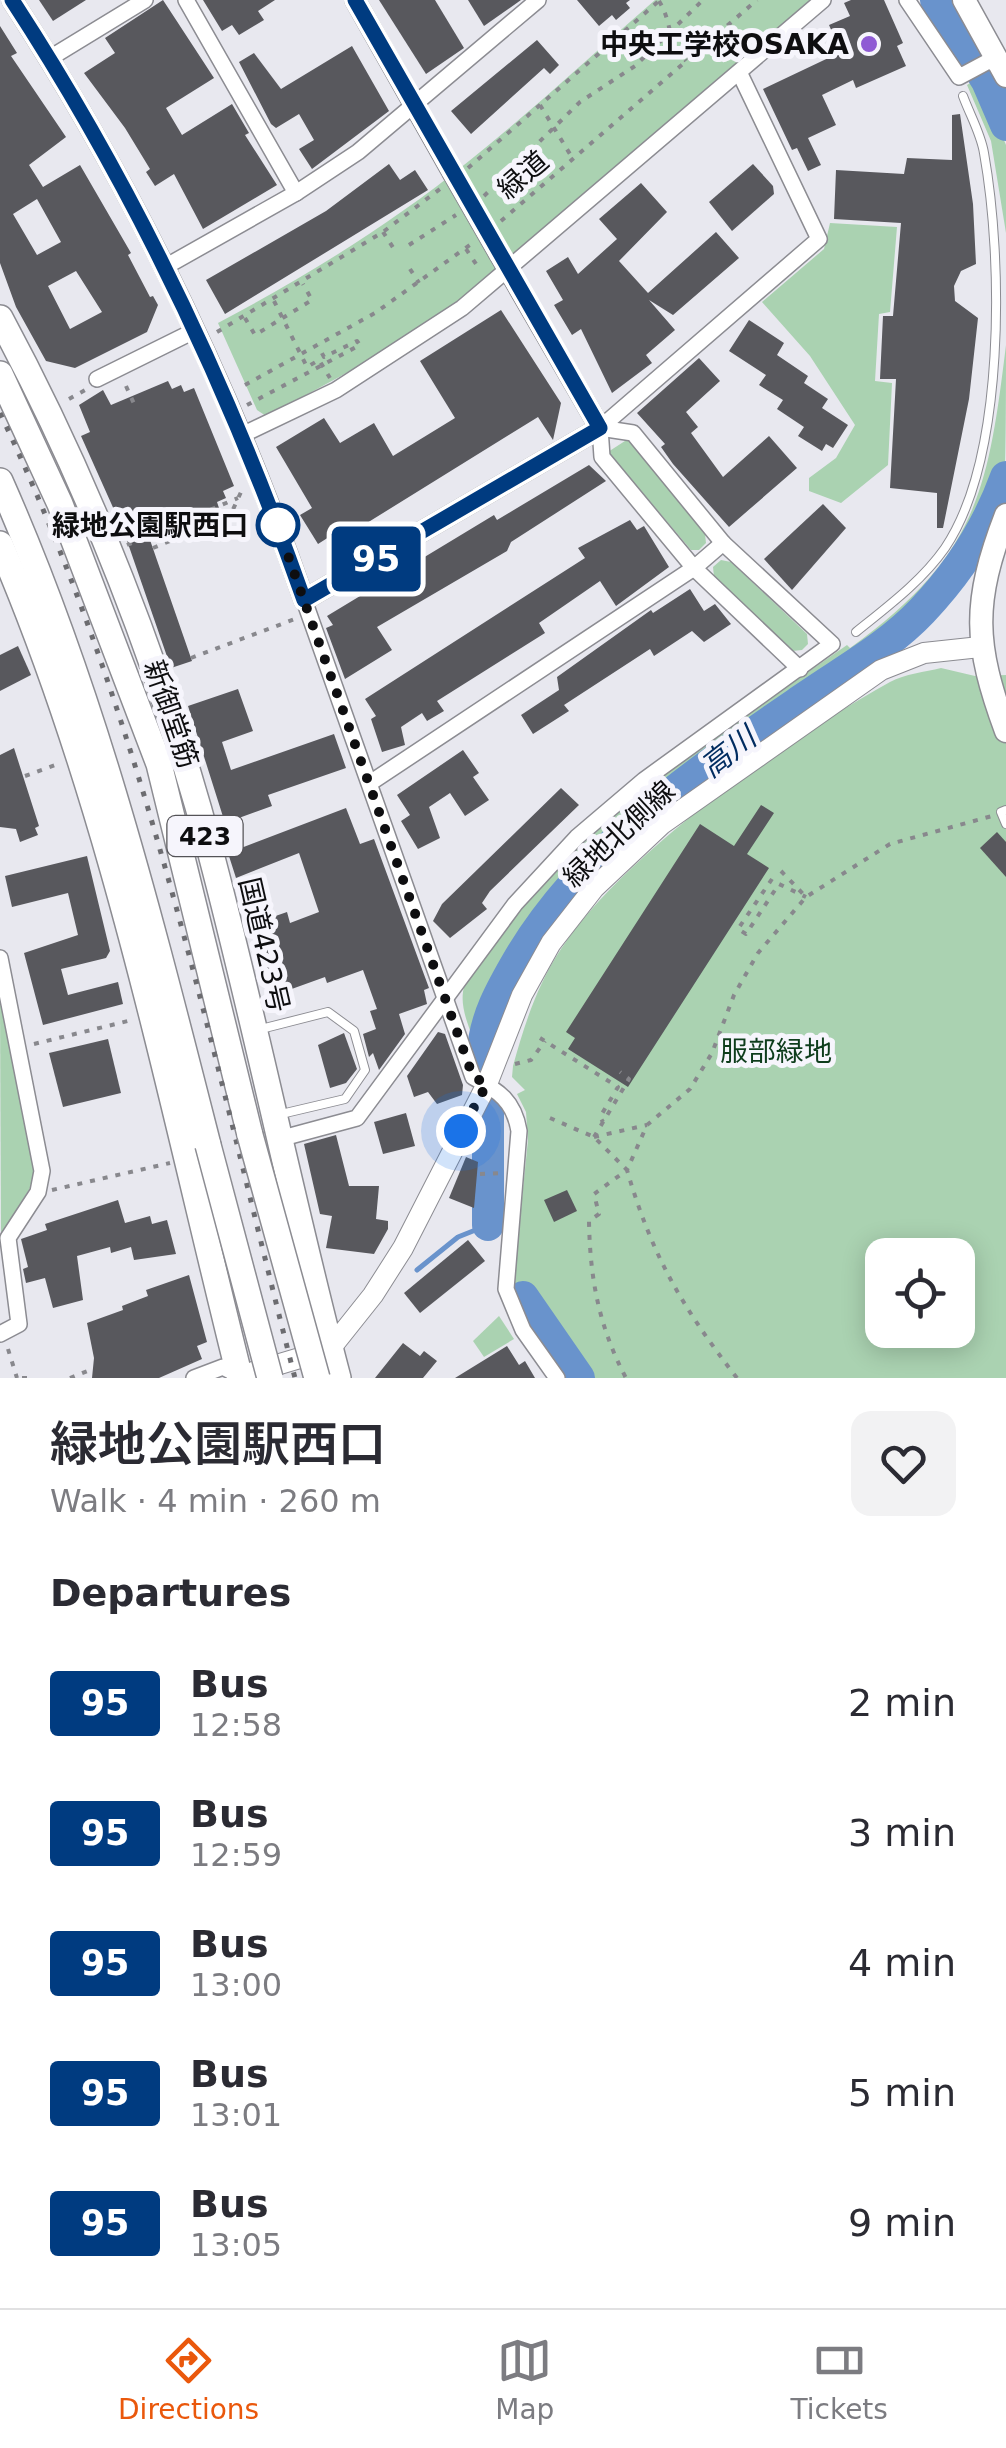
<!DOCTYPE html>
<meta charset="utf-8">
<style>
body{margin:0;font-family:"DejaVu Sans","Noto Sans JP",sans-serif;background:#f2f2f3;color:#2b2b33;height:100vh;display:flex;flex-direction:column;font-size:38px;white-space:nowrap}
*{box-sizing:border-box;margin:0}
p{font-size:32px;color:#7c7c81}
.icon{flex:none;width:55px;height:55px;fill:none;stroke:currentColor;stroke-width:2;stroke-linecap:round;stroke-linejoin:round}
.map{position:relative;height:1378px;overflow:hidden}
.details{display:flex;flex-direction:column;background:#fff;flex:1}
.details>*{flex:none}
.badge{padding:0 20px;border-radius:8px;font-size:35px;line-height:65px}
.controls{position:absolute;left:865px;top:1238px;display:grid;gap:20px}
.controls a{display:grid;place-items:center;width:110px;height:110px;border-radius:20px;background:#fff;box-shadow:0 5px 25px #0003;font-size:50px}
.you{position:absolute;width:50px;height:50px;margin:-25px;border:8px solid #fff;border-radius:50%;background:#1a73e8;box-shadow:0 0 0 15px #1a73e833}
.map>.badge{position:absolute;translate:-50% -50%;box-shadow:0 0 0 5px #fff}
h2{padding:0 50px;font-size:38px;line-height:90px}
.round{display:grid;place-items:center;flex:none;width:105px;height:105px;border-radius:20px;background:#f2f2f3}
.headline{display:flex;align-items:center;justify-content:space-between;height:170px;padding:0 50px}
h1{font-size:48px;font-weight:600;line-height:75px}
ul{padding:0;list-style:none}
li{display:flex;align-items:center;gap:30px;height:130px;padding:0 50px}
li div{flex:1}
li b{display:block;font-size:38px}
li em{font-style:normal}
li .badge{min-width:110px;font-weight:700;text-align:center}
.tab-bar{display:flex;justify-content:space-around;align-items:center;height:140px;border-top:2px solid #e1e1e2;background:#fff;font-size:28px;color:#7c7c81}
.tab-bar a{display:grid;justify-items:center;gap:5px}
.tab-bar .on{color:#ea580c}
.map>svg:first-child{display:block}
.green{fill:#aad2b1;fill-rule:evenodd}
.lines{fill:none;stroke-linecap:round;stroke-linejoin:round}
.stream{stroke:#6993cc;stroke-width:5}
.river{stroke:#6993cc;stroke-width:32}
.building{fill:#58585d;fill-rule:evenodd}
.service-casing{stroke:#8c8c92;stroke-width:10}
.minor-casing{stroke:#8c8c92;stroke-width:18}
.tertiary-casing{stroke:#8c8c92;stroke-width:22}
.secondary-casing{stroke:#8c8c92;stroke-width:25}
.trunk-casing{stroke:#8c8c92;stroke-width:28}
.path{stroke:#88888d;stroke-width:4;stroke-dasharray:5 8;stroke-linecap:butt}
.service{stroke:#fff;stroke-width:8}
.minor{stroke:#fff;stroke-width:15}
.tertiary{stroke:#fff;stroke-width:20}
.secondary{stroke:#fff;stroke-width:22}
.trunk{stroke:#fff;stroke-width:25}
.rail{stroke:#6c6c70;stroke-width:5;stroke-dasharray:5 10;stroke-linecap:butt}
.tertiary-bridge-casing{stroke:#8c8c92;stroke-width:22;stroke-linecap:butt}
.trunk-bridge-casing{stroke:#8c8c92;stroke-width:28;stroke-linecap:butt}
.tertiary-bridge{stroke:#fff;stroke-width:20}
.trunk-bridge{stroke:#fff;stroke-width:25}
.line-casing{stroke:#fff;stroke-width:22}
.line{stroke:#003b80;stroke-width:15}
.walk{stroke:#0e0e10;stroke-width:10;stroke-dasharray:0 18}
.poi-dot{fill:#8f5bd4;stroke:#f6f5fc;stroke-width:4}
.stop-dot{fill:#fff;stroke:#003b80;stroke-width:5}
.labels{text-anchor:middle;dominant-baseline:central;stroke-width:10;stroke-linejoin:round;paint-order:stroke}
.shield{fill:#f6f5fc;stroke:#545357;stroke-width:2.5}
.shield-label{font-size:25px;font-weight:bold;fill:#0e0e10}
.poi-label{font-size:28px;font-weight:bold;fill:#0e0e10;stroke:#f6f5fc;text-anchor:end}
.street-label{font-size:28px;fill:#0e0e10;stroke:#f6f5fc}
.stop-label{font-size:28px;font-weight:bold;fill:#0e0e10;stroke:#f6f5fc;text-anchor:end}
.park-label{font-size:28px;fill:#0e3d1c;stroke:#f6f5fc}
.water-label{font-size:30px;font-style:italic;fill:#022d61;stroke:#f6f5fc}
</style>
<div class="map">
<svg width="1006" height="1378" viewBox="0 0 1006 1378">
<rect width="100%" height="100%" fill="#e8e8ef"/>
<g class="green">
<path d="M 655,0 L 810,0 C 694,102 581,211 456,303 C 397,346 332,382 266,416 L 257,410 L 218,323 C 307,276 391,224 469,161 C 533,110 593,54 655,0 Z"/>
<polygon points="978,78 1006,145 1006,233 991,141 967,85"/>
<polygon points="830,223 897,227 890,312 879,314 875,381 892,383 888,465 841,503 809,491 809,478 836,458 855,425 810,356 762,302 824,249"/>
<path d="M 1006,345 C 1006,383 1006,429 1005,466 C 982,580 873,645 785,705 C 664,788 517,887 479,1038 L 472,1036 C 467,1022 461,1007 463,992 C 465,977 484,959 492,947 C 584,818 719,735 847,645 L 850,648 C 977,556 988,492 1006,345 Z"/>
<polygon points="628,439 705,534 706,543 699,550 691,550 608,452"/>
<polygon points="721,560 731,562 807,634 808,644 802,650 792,651 714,577 713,567"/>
<path d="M 941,668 L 975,676 L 1006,675 L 1006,1378 L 572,1378 L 528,1323 L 513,1287 L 528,1140 L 526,1112 L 517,1094 L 525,1090 L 512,1077 L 513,1066 C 524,1026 537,985 561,949 C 624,853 789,738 890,682 C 905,674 925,672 941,668 ZM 882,1255 L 958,1255 L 958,1330 L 882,1330 Z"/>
<polygon points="0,1002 35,1168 30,1188 1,1235"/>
<polygon points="499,1316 514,1339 484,1357 473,1341"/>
</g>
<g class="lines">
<polyline class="stream" points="417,1270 458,1237 488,1225"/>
<g class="river">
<polyline points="936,0 987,81 1006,125"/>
<path d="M 483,1055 C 483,1020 503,986 520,957 C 587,845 701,769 806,697 C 845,670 889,646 922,611 C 959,572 988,527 1006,477"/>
<polyline points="488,1110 488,1225"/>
<polyline points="523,1297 579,1378"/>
</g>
</g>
<g class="building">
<polygon points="39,0 86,0 53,21"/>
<polygon points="163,0 214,78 166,108 182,135 232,104 249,133 245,135 277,185 203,229 174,174 155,186 146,172 150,169 125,128 84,73 115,53 105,38"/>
<polygon points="203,0 275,0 258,11 264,20 239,35 232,25 222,31"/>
<polygon points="379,0 435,0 464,48 426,74"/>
<polygon points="468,0 521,0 484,26"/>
<polygon points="577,0 630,0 626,3 630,8 616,20 612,15 599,26"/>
<polygon points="851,0 884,0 903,43 897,46 906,66 856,88 853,80 822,95 836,125 808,138 821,165 808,171 797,148 792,150 763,89 841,52 829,25 850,16 844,3"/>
<path d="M 0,26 L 17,53 L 11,56 L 66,137 L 29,165 L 43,187 L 80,165 L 131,253 L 128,255 L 150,297 L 153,296 L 158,305 L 147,332 L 75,368 L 46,361 L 16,307 L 0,263 ZM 37,199 L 61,242 L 37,255 L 13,214 ZM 76,271 L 102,312 L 70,329 L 48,286 Z"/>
<polygon points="537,40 559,65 550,74 544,68 471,134 451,111"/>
<polygon points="352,46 389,111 312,169 299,149 314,140 299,114 276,128 271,124 239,62 254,53 281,89"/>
<polygon points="960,114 973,204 976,264 961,271 954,286 955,301 978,318 969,399 943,528 937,528 937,493 890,488 896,379 880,379 883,316 893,316 901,223 834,219 836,170 904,174 907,158 952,160 952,115"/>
<polygon points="389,164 400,180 415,170 428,190 225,314 206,280 326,211"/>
<polygon points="753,164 773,186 774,194 732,231 709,202"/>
<polygon points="641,183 667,212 619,261 648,293 716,232 739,258 673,315 649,300 675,330 646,355 652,363 612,393 581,329 572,335 554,305 563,300 546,271 568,257 578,274 617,239 599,219"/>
<polygon points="501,310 561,403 553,440 538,417 333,544 329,537 318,544 300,515 312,508 276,447 324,418 340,443 374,423 393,456 455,418 420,361"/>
<polygon points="749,320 784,343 777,355 808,376 804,383 828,399 822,408 848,425 833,448 826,444 822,451 798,436 804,427 777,409 783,400 759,385 766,375 729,351"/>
<polygon points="699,358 720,381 686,412 698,427 691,433 723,477 769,436 797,468 729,527 673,464 661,447 665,444 637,413"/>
<polygon points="168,381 172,389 181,385 184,392 194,388 234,486 223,491 226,498 217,502 220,511 150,540 192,661 171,668 124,532 81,436 90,432 79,405 103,390 111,405"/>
<polygon points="589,465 606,481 511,542 507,551 377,627 392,650 345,679 326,628 333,625 327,616 494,515 497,520"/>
<polygon points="823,504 846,528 792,590 764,559"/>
<polygon points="630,520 637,530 644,526 669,567 616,606 600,581 539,623 545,633 437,701 444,711 427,721 422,713 401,727 405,745 382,752 371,719 376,716 365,699 585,558 578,548"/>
<polygon points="690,589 704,611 715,604 731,624 704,642 692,631 654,656 650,649 564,705 569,711 533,734 521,715 559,690 557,677 651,610 653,613"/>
<polygon points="18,646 31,675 0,691 0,655"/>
<polygon points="238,689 253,731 222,742 231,770 334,734 346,768 268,795 272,806 225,823 188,706"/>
<polygon points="14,748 39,826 35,828 38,835 20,842 16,829 0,827 0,755"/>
<polygon points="463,750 479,773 473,777 489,800 465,816 450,793 429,807 440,838 418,849 401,821 410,815 397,795"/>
<polygon points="561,788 579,805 490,891 482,903 487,909 450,938 433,921 442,904"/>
<polygon points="761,805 774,813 747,854 769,868 628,1087 568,1049 575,1038 566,1032 700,824 734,846"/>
<polygon points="346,808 360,844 374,839 429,988 424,990 427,1004 399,1014 405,1034 379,1070 373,1053 369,1057 363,1034 376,1029 370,1011 377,1009 363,970 327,983 325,977 275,995 250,925 287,912 290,923 319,912 299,853 236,878 228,853"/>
<polygon points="997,832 1006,842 1006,877 980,848"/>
<polygon points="87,856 110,951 106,958 61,969 68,995 118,982 123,1004 43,1025 24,953 78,935 68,893 12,907 5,876"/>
<polygon points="438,1032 445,1034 463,1085 462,1095 437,1104 428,1092 414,1097 407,1076"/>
<polygon points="344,1033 357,1069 346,1083 330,1088 318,1045"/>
<polygon points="108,1039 121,1093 63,1107 49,1053"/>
<polygon points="406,1113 415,1146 383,1154 374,1122"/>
<polygon points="336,1135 349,1186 379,1186 376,1219 388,1221 388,1229 374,1254 326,1248 332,1216 320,1214 304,1144"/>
<polygon points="466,1157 478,1162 474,1208 449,1198"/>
<polygon points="567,1190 577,1211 554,1222 544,1200"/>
<polygon points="118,1200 125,1223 150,1216 152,1224 167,1220 176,1254 134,1260 131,1247 111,1253 110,1247 77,1256 83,1300 53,1308 45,1278 26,1283 23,1269 28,1267 21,1239 47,1230 45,1224"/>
<polygon points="468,1240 485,1261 420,1313 404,1293"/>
<polygon points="189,1275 207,1342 197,1346 202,1359 159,1378 92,1378 94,1358 87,1323 123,1310 122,1306 148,1296 146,1290"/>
<polygon points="403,1343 420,1356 424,1351 437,1361 423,1378 375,1378"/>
<polygon points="507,1346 519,1365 525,1361 535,1378 455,1378"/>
</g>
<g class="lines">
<defs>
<g id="service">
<path d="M 856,632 C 887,607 922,581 945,548 C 1006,457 1003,259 984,153 C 981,134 970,115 963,96"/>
<polyline points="1006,810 1001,812 1006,824"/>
<polyline points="257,1030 328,1012 354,1031 365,1070 345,1099 277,1115"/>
</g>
<g id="minor">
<polyline points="186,0 296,193"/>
<polyline points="907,0 959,77 987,62 1003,61"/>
<polyline points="50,58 145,0"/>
<polyline points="165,267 296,193 358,152 538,0"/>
<polyline points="97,379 196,330"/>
<polyline points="600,428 819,239 740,74"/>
<polyline points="600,428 602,457 694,568 800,669"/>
<polyline points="242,435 336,390 462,308 823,0"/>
<path d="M 304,600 L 473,1077 C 499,1091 514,1101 519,1131 L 506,1289 L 523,1330 L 557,1378"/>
<polyline points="370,783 694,568 723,543"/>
<polyline points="0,958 42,1171 38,1192 8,1238 19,1324 0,1334"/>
<polyline points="279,1139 357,1118 515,904 577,837 644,780 832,644 723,543 633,433 600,428"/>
<polyline points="194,1378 223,1367 240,1376"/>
</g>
<g id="tertiary">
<path d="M 12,0 C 134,188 231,389 304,600 L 600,428 L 499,254"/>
<polyline points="355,0 452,172"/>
<polyline points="253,1372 330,1349 373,1295 403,1248 487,1084 522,995 551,943 594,888 662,824 881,670 924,653 980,647"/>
</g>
<g id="secondary">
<polyline points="964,0 1006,76"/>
<path d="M 1006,515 C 972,603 974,644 1006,731"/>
</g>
<g id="trunk">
<path d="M 0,318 C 89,483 163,672 211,854 C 257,1028 292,1204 338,1378"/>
<polyline points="0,374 60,504 159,764 250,1135"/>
<path d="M 0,481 C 95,695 150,918 208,1145"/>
<path d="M 0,544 C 114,809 170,1099 240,1378"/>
</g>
</defs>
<use href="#service" class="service-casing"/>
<use href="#minor" class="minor-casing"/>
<use href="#tertiary" class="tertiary-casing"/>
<use href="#secondary" class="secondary-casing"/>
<use href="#trunk" class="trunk-casing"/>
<g class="path">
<path d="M 659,1 C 673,24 665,36 686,61"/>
<polyline points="706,43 723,62"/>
<polyline points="540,105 573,159"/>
<polyline points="468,168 660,0"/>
<polyline points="484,196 580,102 635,66 703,0"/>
<polyline points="501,221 757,0"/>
<polyline points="383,232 394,249"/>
<polyline points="409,245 456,215"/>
<polyline points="466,249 480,270"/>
<polyline points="410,269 419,283"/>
<polyline points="274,301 307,367 319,360 330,378"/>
<polyline points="245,318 255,335 312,300 303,284"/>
<polyline points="217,332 383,232 440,189"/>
<polyline points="245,385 375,313 474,242"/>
<polyline points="126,386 135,406"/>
<polyline points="69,399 87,389"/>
<polyline points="247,405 360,345 357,341 324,357 318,346"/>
<polyline points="127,545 238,498"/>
<polyline points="153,548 230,516 241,492"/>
<polyline points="191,658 295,619"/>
<polyline points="25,776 58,764"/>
<polyline points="781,871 806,897"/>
<polyline points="772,879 738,929 746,934 779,884 806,897"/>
<polyline points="540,1038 618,1087 600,1117 603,1122"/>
<polyline points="34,1044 132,1020"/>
<polyline points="515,1064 531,1060 545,1041"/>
<path d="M 550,1118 L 594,1137 L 627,1170 L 594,1194 L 599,1214 L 589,1221 C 590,1279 599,1327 626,1378"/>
<polyline points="594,1137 629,1079 620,1072"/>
<polyline points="594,1137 647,1125"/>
<polyline points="480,1174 502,1173"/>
<polyline points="52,1190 170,1163"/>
<polyline points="8,1349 17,1378"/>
<polyline points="22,1378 29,1378"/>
<polyline points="70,1378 90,1370"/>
<path d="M 737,1378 C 682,1307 652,1256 627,1170 L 647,1125 L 690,1089 L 712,1053 L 734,995 L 758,953 L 806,897 L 890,844 L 992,816"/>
</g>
<use href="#service" class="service"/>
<use href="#minor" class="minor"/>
<use href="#tertiary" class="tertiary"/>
<use href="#secondary" class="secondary"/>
<use href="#trunk" class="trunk"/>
<path class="rail" d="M 0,413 C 146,720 211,1050 295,1378"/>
<defs>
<polyline id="tertiary-bridge" points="452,172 499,254"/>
<g id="trunk-bridge">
<polyline points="250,1135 317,1378"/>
<polyline points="208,1145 270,1378"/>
</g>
</defs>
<use href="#tertiary-bridge" class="tertiary-bridge-casing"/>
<use href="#trunk-bridge" class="trunk-bridge-casing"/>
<use href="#tertiary-bridge" class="tertiary-bridge"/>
<use href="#trunk-bridge" class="trunk-bridge"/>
</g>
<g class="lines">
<defs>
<path id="line" d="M 12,0 C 134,187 230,390 304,600 L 600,428 L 355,0"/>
</defs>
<use href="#line" class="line-casing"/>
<use href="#line" class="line"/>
<polyline class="walk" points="278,525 274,516 473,1077 487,1084 461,1131"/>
</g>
<circle class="poi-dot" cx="869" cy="44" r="10"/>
<circle class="stop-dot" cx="278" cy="525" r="20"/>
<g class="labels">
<rect class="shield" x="167.5" y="816" width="75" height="40" rx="8"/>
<g class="shield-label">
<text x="205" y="836">423</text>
</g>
<g class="poi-label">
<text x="849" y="44">中央工学校OSAKA</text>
</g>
<g class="street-label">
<text transform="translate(523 175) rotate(-41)">緑道</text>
<text transform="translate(171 714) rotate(71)">新御堂筋</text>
<text transform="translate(619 834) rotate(-43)">緑地北側線</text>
<text transform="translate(264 945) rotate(77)">国道423号</text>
</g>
<g class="stop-label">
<text x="248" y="525">緑地公園駅西口</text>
</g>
<g class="park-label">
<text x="776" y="1051">服部緑地</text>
</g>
<g class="water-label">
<text transform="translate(728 752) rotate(-38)">高川</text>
</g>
</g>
</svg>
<div class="controls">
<a><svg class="icon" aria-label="locate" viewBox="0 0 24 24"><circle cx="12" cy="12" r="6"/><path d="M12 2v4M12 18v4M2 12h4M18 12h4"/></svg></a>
</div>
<div class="you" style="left:461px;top:1131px"></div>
<b class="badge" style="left:376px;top:559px;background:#003b80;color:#fff">95</b>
</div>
<section class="details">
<div class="headline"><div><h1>緑地公園駅西口</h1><p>Walk · 4 min · 260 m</p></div><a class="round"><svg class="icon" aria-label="heart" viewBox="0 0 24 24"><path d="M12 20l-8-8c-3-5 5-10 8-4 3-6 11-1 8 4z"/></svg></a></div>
<h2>Departures</h2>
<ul>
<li><span class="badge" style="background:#003b80;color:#fff">95</span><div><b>Bus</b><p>12:58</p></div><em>2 min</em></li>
<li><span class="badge" style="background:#003b80;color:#fff">95</span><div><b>Bus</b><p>12:59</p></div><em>3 min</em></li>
<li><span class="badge" style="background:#003b80;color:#fff">95</span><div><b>Bus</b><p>13:00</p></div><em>4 min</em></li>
<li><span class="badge" style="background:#003b80;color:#fff">95</span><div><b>Bus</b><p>13:01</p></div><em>5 min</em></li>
<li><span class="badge" style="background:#003b80;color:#fff">95</span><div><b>Bus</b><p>13:05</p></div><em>9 min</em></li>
</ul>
</section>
<nav class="tab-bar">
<a class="on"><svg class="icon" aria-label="directions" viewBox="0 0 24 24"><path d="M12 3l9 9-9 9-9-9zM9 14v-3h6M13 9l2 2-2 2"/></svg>Directions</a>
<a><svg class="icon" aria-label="map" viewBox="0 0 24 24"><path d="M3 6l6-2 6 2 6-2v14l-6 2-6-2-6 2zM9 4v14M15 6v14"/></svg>Map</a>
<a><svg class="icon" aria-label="tickets" viewBox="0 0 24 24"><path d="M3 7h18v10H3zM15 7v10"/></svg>Tickets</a>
</nav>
